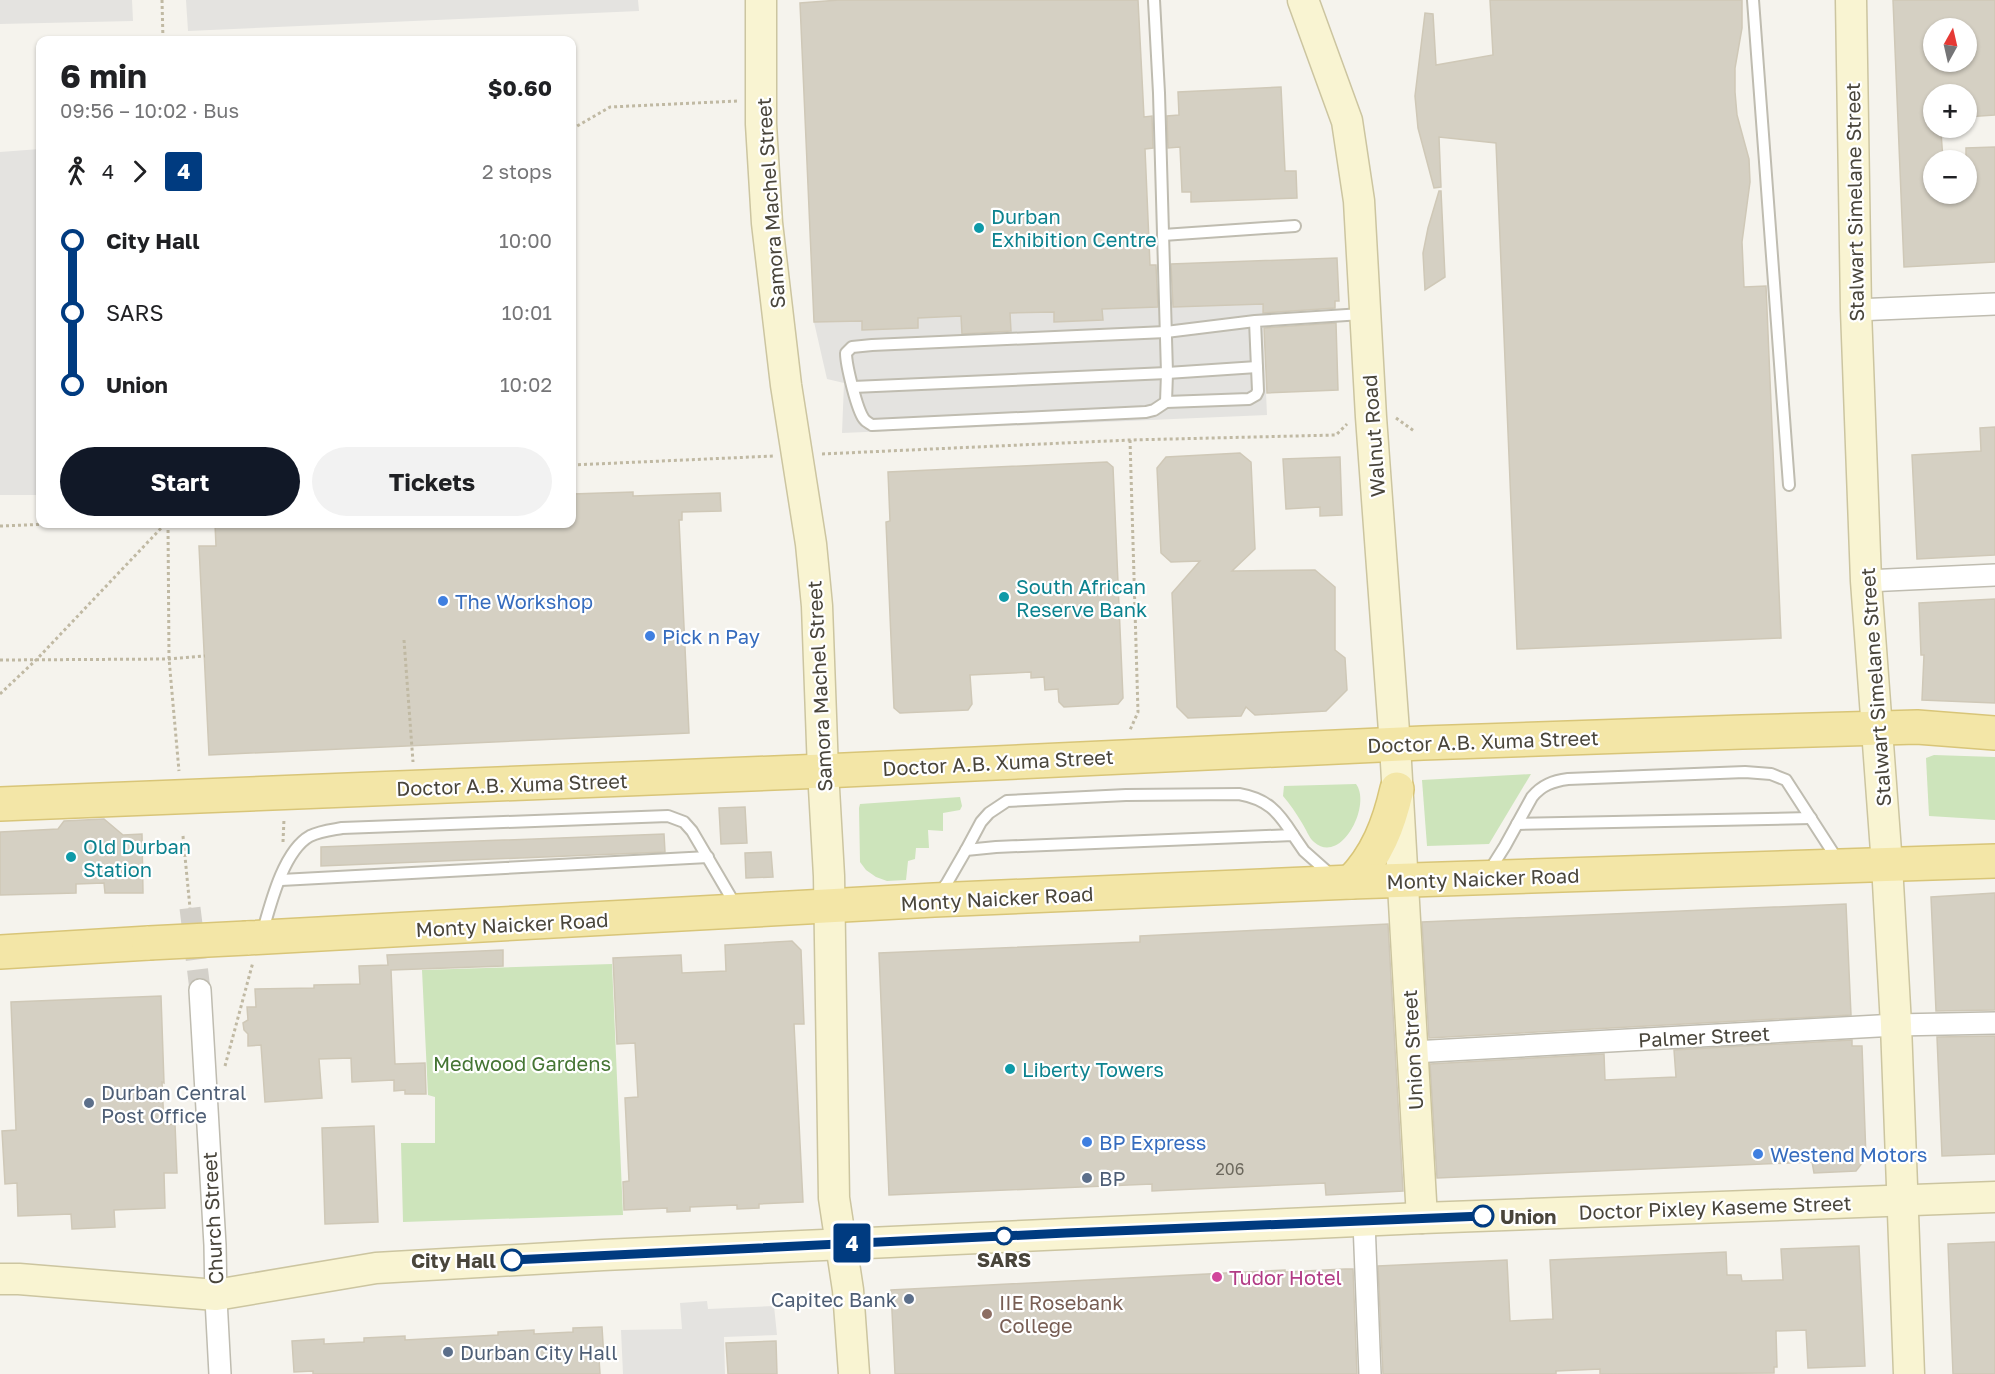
<!DOCTYPE html>
<meta charset="utf-8">
<style>
body{margin:0;font-family:"Golos Text",sans-serif;background:#f2f2f2;color:#202124;height:100vh;display:flex;flex-direction:column;font-size:22px;white-space:nowrap}
*{box-sizing:border-box;margin:0}
p{font-size:20px;color:#757577}
.icon{flex:none;width:33px;height:33px;fill:none;stroke:currentColor;stroke-width:2;stroke-linecap:round;stroke-linejoin:round}
.map{position:relative;flex:1;overflow:hidden}
.drawer{position:absolute;left:36px;top:36px;width:540px;height:492px;display:flex;flex-direction:column;background:#fff;border-radius:12px;box-shadow:0 2px 4px #0004}
.drawer>*{flex:none}
.badge{padding:0 12px;border-radius:4px;font-size:21px;line-height:39px}
.needle{width:39px;rotate:8deg}
.tools{position:absolute;left:1923px;top:18px;display:grid;gap:12px}
.tools a{display:grid;place-items:center;width:54px;height:54px;border-radius:50%;background:#fff;box-shadow:0 2px 4px #0004;font-size:30px}
.map>.badge{position:absolute;translate:-50% -50%;box-shadow:0 0 0 3px #fff}
.legs{display:flex;align-items:center;gap:9px;height:66px;padding:0 24px;font-size:20px}
.legs p{margin-inline-start:auto}
.headline{display:flex;align-items:center;justify-content:space-between;height:102px;padding:0 24px}
h1{font-size:33px;font-weight:700;line-height:45px}
.cta{display:flex;gap:12px;margin-top:auto;padding:12px 24px}
.cta a{flex:1;height:69px;border-radius:36px;background:#111827;color:#fff;font-size:24px;font-weight:700;line-height:69px;text-align:center}
.cta a+a{background:#f2f2f2;color:#202124}
ul{padding:0 24px;list-style:none}
li{display:flex;align-items:center;gap:21px;height:72px;font-size:22px}
li i{display:grid;place-items:center;width:9px;height:100%;margin:0 8px;background:currentColor}
li i::after{content:'';width:15px;height:15px;margin:-8px;border:4px solid;border-radius:50%;background:#fff}
li p{margin-inline-start:auto}
li:first-child i{background:linear-gradient(#0000 50%,currentColor 0)}
li:last-child i{background:linear-gradient(currentColor 50%,#0000 0)}
.map>svg:first-child{display:block}
.green{fill:#cde4bb}
.parking{fill:#e4e3e0}
.building{fill:#d5d0c3;stroke:#cfc8b7;stroke-width:1.5;fill-rule:evenodd}
.lines{fill:none;stroke-linecap:round;stroke-linejoin:round}
.street-tunnel{stroke:#d3d0c9;stroke-width:21;stroke-dasharray:21 10;stroke-linecap:butt}
.lane-casing{stroke:#bfbcb0;stroke-width:14}
.street-casing{stroke:#bfbcb0;stroke-width:24}
.secondary-casing{stroke:#ccc5a0;stroke-width:33}
.primary-casing{stroke:#d8c578;stroke-width:36}
.path{stroke:#c0b9a3;stroke-width:3;stroke-dasharray:3 3;stroke-linecap:butt}
.lane{stroke:#fff;stroke-width:10}
.street{stroke:#fff;stroke-width:21}
.secondary{stroke:#f9f4d2;stroke-width:30}
.primary{stroke:#f3e6a7;stroke-width:33}
.primary-bridge-casing{stroke:#d8c578;stroke-width:36;stroke-linecap:butt}
.primary-bridge{stroke:#f3e6a7;stroke-width:33}
.line-1-casing{stroke:#fff;stroke-width:14}
.line-1{stroke:#003b80;stroke-width:9}
.culture-dot{fill:#0f9aa8;stroke:#fff;stroke-width:2}
.shop-dot{fill:#3f7fe0;stroke:#fff;stroke-width:2}
.service-dot{fill:#5c6f8a;stroke:#fff;stroke-width:2}
.stop-1-dot{fill:#fff;stroke:#003b80;stroke-width:3}
.hotel-dot{fill:#d1479c;stroke:#fff;stroke-width:2}
.education-dot{fill:#8d6e63;stroke:#fff;stroke-width:2}
.labels{text-anchor:middle;dominant-baseline:central;stroke-width:4.5;stroke-linejoin:round;paint-order:stroke}
.number-label{font-size:16px;fill:#6c685d}
.street-label{font-size:20px;fill:#49453b;stroke:#fff}
.culture-label{font-size:20px;fill:#0d838f;stroke:#fff;text-anchor:start}
.shop-label{font-size:20px;fill:#366cbe;stroke:#fff;text-anchor:start}
.park-label{font-size:20px;fill:#457534;stroke:#fff}
.service-label{font-size:20px;fill:#4e5e75;stroke:#fff;text-anchor:start}
.stop-label{font-size:20px;font-weight:bold;fill:#49453b;stroke:#fff;text-anchor:start}
.hotel-label{font-size:20px;fill:#b23c85;stroke:#fff;text-anchor:start}
.education-label{font-size:20px;fill:#785e54;stroke:#fff;text-anchor:start}
</style>
<div class="map">
<svg width="1995" height="1374" viewBox="0 0 1995 1374">
<rect width="100%" height="100%" fill="#f5f3ed"/>
<g class="green">
<polygon points="1934,755 1995,757 1995,820 1929,816 1926,758"/>
<polygon points="1531,774 1489,844 1427,846 1422,780"/>
<path d="M 1356,784 C 1372,805 1341,866 1314,842 C 1309,838 1306,829 1302,823 C 1296,813 1290,804 1283,796 L 1284,786 Z"/>
<polygon points="960,797 962,806 960,810 943,813 943,831 928,830 929,848 916,848 915,859 908,861 906,880 887,881 876,877 866,870 860,862 859,808 860,804"/>
<polygon points="612,964 623,1215 403,1222 401,1143 435,1143 435,1097 428,1095 422,970"/>
</g>
<g class="parking">
<polygon points="0,0 132,0 133,21 0,24"/>
<polygon points="186,0 638,0 639,11 188,31"/>
<polygon points="40,149 40,495 0,495 0,152"/>
<polygon points="1262,304 1267,415 842,433 844,383 827,379 814,322 862,321 863,330 918,328 918,318 961,316 962,336 1011,333 1010,313 1054,312 1055,322 1102,320 1102,309"/>
<polygon points="707,1301 708,1309 774,1306 777,1335 724,1337 725,1374 623,1374 621,1330 682,1329 680,1303"/>
</g>
<g class="building">
<polygon points="839,0 1138,0 1144,117 1152,116 1153,148 1145,149 1150,265 1156,265 1158,307 1102,309 1103,320 1054,322 1054,312 1010,313 1011,331 962,334 961,316 918,318 918,328 862,330 862,321 814,322 800,3"/>
<polygon points="1490,0 1742,0 1742,28 1735,68 1735,92 1737,115 1749,159 1750,182 1742,242 1744,287 1766,286 1781,638 1517,649 1496,143 1439,137 1441,187 1434,188 1418,128 1415,96 1425,13 1433,14 1436,65 1493,55"/>
<path d="M 1893,0 L 1995,0 L 1995,115 L 1966,117 L 1966,94 L 1934,94 L 1934,133 L 1941,132 L 1943,160 L 1934,160 L 1934,194 L 1966,194 L 1966,148 L 1995,147 L 1995,262 L 1904,267 ZM 1934,28 L 1966,28 L 1966,62 L 1934,62 Z"/>
<polygon points="1281,87 1285,171 1296,171 1297,198 1191,202 1191,192 1182,192 1180,147 1168,148 1167,116 1179,115 1178,92"/>
<polygon points="1439,191 1441,191 1445,277 1425,290 1423,253 1428,228"/>
<polygon points="1337,258 1339,301 1335,301 1335,308 1263,313 1263,304 1173,307 1171,264"/>
<polygon points="1336,323 1338,390 1267,393 1264,328"/>
<polygon points="1995,427 1995,555 1917,559 1912,455 1981,451 1980,428"/>
<polygon points="1240,453 1251,462 1255,549 1232,571 1315,570 1335,587 1335,650 1345,658 1347,690 1326,711 1255,715 1246,707 1241,716 1188,718 1177,707 1172,593 1200,561 1171,562 1161,553 1157,468 1166,457"/>
<polygon points="1340,457 1342,515 1320,516 1320,507 1286,509 1283,459"/>
<polygon points="1107,462 1113,467 1123,698 1118,704 1064,707 1059,702 1058,689 1045,690 1044,677 1031,678 1031,672 970,675 972,704 968,710 900,713 894,708 886,522 890,521 888,472"/>
<polygon points="633,492 633,496 720,493 721,511 682,512 682,520 679,520 689,733 209,755 199,546 216,546 215,524 572,524 572,494"/>
<polygon points="1995,599 1995,703 1922,700 1924,655 1921,655 1919,603"/>
<polygon points="745,807 747,843 721,844 719,808"/>
<polygon points="104,819 123,835 142,834 143,893 105,893 104,883 76,884 76,893 0,895 0,832 58,829 64,821"/>
<polygon points="664,834 665,852 321,866 321,847"/>
<polygon points="771,852 773,877 746,878 745,853"/>
<polygon points="1995,893 1995,1010 1936,1011 1931,897"/>
<polygon points="1846,904 1851,1015 1429,1038 1422,922"/>
<polygon points="1388,924 1403,1191 1326,1195 1325,1183 1152,1191 1152,1184 889,1195 879,953 1140,942 1140,936"/>
<polygon points="792,941 801,950 804,1024 794,1024 803,1202 759,1204 759,1208 737,1209 737,1205 690,1207 690,1211 667,1212 667,1208 624,1210 623,1182 629,1181 625,1098 638,1097 635,1043 617,1044 613,958 681,955 682,973 726,971 725,945"/>
<polygon points="503,950 503,966 391,970 395,1064 425,1063 426,1094 405,1094 405,1090 394,1091 394,1080 352,1082 351,1058 319,1059 322,1098 265,1102 261,1045 248,1046 248,1034 244,1030 243,1023 248,1020 247,1007 256,1007 255,989 314,988 314,985 360,984 359,966 388,965 387,955"/>
<polygon points="161,996 164,1083 162,1082 164,1125 175,1124 177,1173 164,1173 165,1208 114,1210 115,1227 72,1229 71,1214 18,1216 17,1183 5,1184 2,1131 16,1130 11,1002"/>
<polygon points="1995,1036 1995,1154 1942,1156 1937,1037"/>
<polygon points="1852,1040 1852,1046 1862,1046 1866,1158 1856,1171 1814,1173 1812,1162 1437,1178 1430,1064 1604,1054 1605,1080 1676,1077 1674,1050"/>
<polygon points="374,1126 378,1222 325,1224 322,1128"/>
<polygon points="1995,1242 1995,1374 1953,1374 1948,1244"/>
<polygon points="1859,1246 1865,1366 1808,1368 1806,1330 1776,1331 1777,1367 1774,1367 1774,1373 1600,1374 1600,1369 1556,1371 1556,1374 1383,1374 1378,1266 1507,1260 1510,1321 1553,1319 1550,1260 1726,1252 1727,1275 1741,1275 1742,1281 1783,1280 1781,1249"/>
<polygon points="1345,1269 1353,1269 1357,1374 895,1374 891,1290 1285,1270 1285,1272"/>
<polygon points="602,1327 604,1359 599,1359 600,1374 313,1374 313,1371 294,1372 292,1341 324,1339 324,1344 364,1342 364,1338 405,1336 405,1340 498,1335 498,1332 534,1330 534,1334 573,1332 573,1328"/>
<polygon points="776,1341 777,1374 728,1374 726,1343"/>
</g>
<g class="lines">
<polyline class="street-tunnel" points="190,908 200,990"/>
<defs>
<g id="lane">
<polyline points="1154,0 1159,93 1167,373 1166,402"/>
<polyline points="1753,0 1789,485"/>
<polyline points="1163,235 1295,226"/>
<path d="M 1255,321 L 1258,391 L 1256,395 L 1249,399 L 1166,402 L 1154,410 L 1146,412 L 872,425 C 869,423 866,422 864,419 C 857,410 846,365 846,353 L 852,347 L 872,345 L 1166,332 L 1255,321 L 1362,314"/>
<polyline points="853,387 1167,373 1257,367"/>
<polyline points="1517,824 1811,818"/>
<path d="M 966,850 L 981,822 L 989,813 L 1007,801 L 1126,795 L 1239,794 C 1267,799 1278,811 1293,835"/>
<path d="M 1488,873 L 1505,846 L 1532,797 C 1542,785 1553,781 1568,779 L 1745,772 L 1771,774 L 1786,780 L 1839,862"/>
<polyline points="281,880 708,857"/>
<polyline points="939,894 947,883 966,850 996,847 1293,835 1304,851 1331,875"/>
<path d="M 262,934 C 270,906 283,851 310,836 C 320,831 331,830 342,828 L 668,816 L 684,822 L 692,831 L 736,906"/>
</g>
<g id="street">
<polyline points="1856,310 1995,304"/>
<polyline points="1866,581 1995,575"/>
<polyline points="200,990 215,1245 216,1299 220,1374"/>
<polyline points="1413,1052 1896,1025 1995,1023"/>
<polyline points="1364,1222 1370,1374"/>
</g>
<g id="secondary">
<polyline points="761,0 761,124 767,223 786,385 811,544 817,606 823,771 829,876 834,1198 848,1290 854,1374"/>
<polyline points="1303,0 1347,121 1359,201 1371,417 1395,745 1422,1218"/>
<polyline points="1851,0 1856,310 1866,581 1887,865 1896,1025 1909,1374"/>
<polyline points="0,1279 19,1279 216,1295 376,1268 603,1255 1422,1218 1995,1197"/>
</g>
<g id="primary">
<polyline points="0,804 823,771 1423,743 1742,732 1917,727 1995,733"/>
<path d="M 1351,882 C 1377,856 1389,824 1397,789"/>
<polyline points="247,938 934,900 1351,882 1995,861"/>
<polyline points="0,952 149,943"/>
</g>
</defs>
<use href="#lane" class="lane-casing"/>
<use href="#street" class="street-casing"/>
<use href="#secondary" class="secondary-casing"/>
<use href="#primary" class="primary-casing"/>
<g class="path">
<polyline points="162,0 163,40"/>
<polyline points="572,129 610,107 738,101"/>
<polyline points="1396,418 1414,431"/>
<polyline points="1130,440 1138,712 1130,730"/>
<polyline points="822,454 1130,440 1336,435 1347,424"/>
<polyline points="572,465 774,456"/>
<polyline points="168,524 169,659 179,771"/>
<polyline points="0,526 50,524"/>
<polyline points="404,640 413,762"/>
<polyline points="0,660 169,659 205,656"/>
<polyline points="0,694 37,659 165,524"/>
<polyline points="183,836 190,908"/>
<polyline points="283,842 284,819"/>
<polyline points="225,1066 253,962"/>
</g>
<use href="#lane" class="lane"/>
<use href="#street" class="street"/>
<use href="#secondary" class="secondary"/>
<use href="#primary" class="primary"/>
<defs>
<polyline id="primary-bridge" points="149,943 247,938"/>
</defs>
<use href="#primary-bridge" class="primary-bridge-casing"/>
<use href="#primary-bridge" class="primary-bridge"/>
</g>
<g class="lines">
<defs>
<polyline id="line-1" points="512,1260 1066,1233 1483,1216"/>
</defs>
<use href="#line-1" class="line-1-casing"/>
<use href="#line-1" class="line-1"/>
</g>
<g class="culture-dot">
<circle cx="979" cy="228" r="6"/>
<circle cx="1004" cy="597" r="6"/>
<circle cx="71" cy="857" r="6"/>
<circle cx="1010" cy="1069" r="6"/>
</g>
<g class="shop-dot">
<circle cx="443" cy="601" r="6"/>
<circle cx="650" cy="636" r="6"/>
<circle cx="1087" cy="1142" r="6"/>
<circle cx="1758" cy="1154" r="6"/>
</g>
<g class="service-dot">
<circle cx="89" cy="1103" r="6"/>
<circle cx="1087" cy="1178" r="6"/>
<circle cx="909" cy="1299" r="6"/>
<circle cx="448" cy="1352" r="6"/>
</g>
<g class="stop-1-dot">
<circle cx="1483" cy="1216" r="10"/>
<circle cx="1004" cy="1236" r="8"/>
<circle cx="512" cy="1260" r="10"/>
</g>
<circle class="hotel-dot" cx="1217" cy="1277" r="6"/>
<circle class="education-dot" cx="987" cy="1314" r="6"/>
<g class="labels">
<g class="number-label">
<text x="1230" y="1169">206</text>
</g>
<g class="street-label">
<text transform="translate(1854 202) rotate(-91)">Stalwart Simelane Street</text>
<text transform="translate(770 203) rotate(-94)">Samora Machel Street</text>
<text transform="translate(1373 436) rotate(-94)">Walnut Road</text>
<text transform="translate(819 686) rotate(-93)">Samora Machel Street</text>
<text transform="translate(1875 687) rotate(-94)">Stalwart Simelane Street</text>
<text transform="translate(1483 741) rotate(-2)">Doctor A.B. Xuma Street</text>
<text transform="translate(998 762) rotate(-3)">Doctor A.B. Xuma Street</text>
<text transform="translate(512 784) rotate(-2)">Doctor A.B. Xuma Street</text>
<text transform="translate(1483 878) rotate(-2)">Monty Naicker Road</text>
<text transform="translate(997 898) rotate(-3)">Monty Naicker Road</text>
<text transform="translate(512 924) rotate(-3)">Monty Naicker Road</text>
<text transform="translate(1704 1036) rotate(-3)">Palmer Street</text>
<text transform="translate(1412 1050) rotate(-93)">Union Street</text>
<text transform="translate(1715 1207) rotate(-2)">Doctor Pixley Kaseme Street</text>
<text transform="translate(212 1218) rotate(-93)">Church Street</text>
</g>
<g class="culture-label">
<text x="991" y="216">Durban<tspan x="991" dy="23">Exhibition Centre</tspan></text>
<text x="1016" y="586">South African<tspan x="1016" dy="23">Reserve Bank</tspan></text>
<text x="83" y="846">Old Durban<tspan x="83" dy="23">Station</tspan></text>
<text x="1022" y="1069">Liberty Towers</text>
</g>
<g class="shop-label">
<text x="455" y="601">The Workshop</text>
<text x="662" y="636">Pick n Pay</text>
<text x="1099" y="1142">BP Express</text>
<text x="1770" y="1154">Westend Motors</text>
</g>
<g class="park-label">
<text x="522" y="1063">Medwood Gardens</text>
</g>
<g class="service-label">
<text x="101" y="1092">Durban Central<tspan x="101" dy="23">Post Office</tspan></text>
<text x="1099" y="1178">BP</text>
<text x="897" y="1299" text-anchor="end">Capitec Bank</text>
<text x="460" y="1352">Durban City Hall</text>
</g>
<g class="stop-label">
<text x="1500" y="1216">Union</text>
<text x="1004" y="1259" text-anchor="middle">SARS</text>
<text x="496" y="1260" text-anchor="end">City Hall</text>
</g>
<g class="hotel-label">
<text x="1229" y="1277">Tudor Hotel</text>
</g>
<g class="education-label">
<text x="999" y="1302">IIE Rosebank<tspan x="999" dy="23">College</tspan></text>
</g>
</g>
</svg>
<div class="tools">
<a><svg class="needle" viewBox="-14 -14 28 28"><path d="M0-13l5 13h-10z" fill="#e53935"/><path d="M0 13l5-13h-10z" fill="#757577"/></svg></a>
<a>+</a>
<a>−</a>
</div>
<b class="badge" style="left:852px;top:1243px;background:#003b80;color:#fff">4</b>
<section class="drawer">
<div class="headline"><div><h1>6 min</h1><p>09:56 – 10:02 · Bus</p></div><b>$0.60</b></div>
<div class="legs"><svg class="icon" aria-label="walk" viewBox="0 0 24 24"><circle cx="13" cy="4" r="2"/><path d="M13 8l-2 6 4 7M11 14l-3 7M7 12l3-4h3l4 4"/></svg>4<svg class="icon" aria-label="forward" viewBox="0 0 24 24"><path d="M9 5l7 7-7 7"/></svg><b class="badge" style="background:#003b80;color:#fff">4</b><p>2 stops</p></div>
<ul>
<li><i style="color:#003b80"></i><b>City Hall</b><p>10:00</p></li>
<li><i style="color:#003b80"></i><span>SARS</span><p>10:01</p></li>
<li><i style="color:#003b80"></i><b>Union</b><p>10:02</p></li>
</ul>
<div class="cta"><a>Start</a><a>Tickets</a></div>
</section>
</div>
